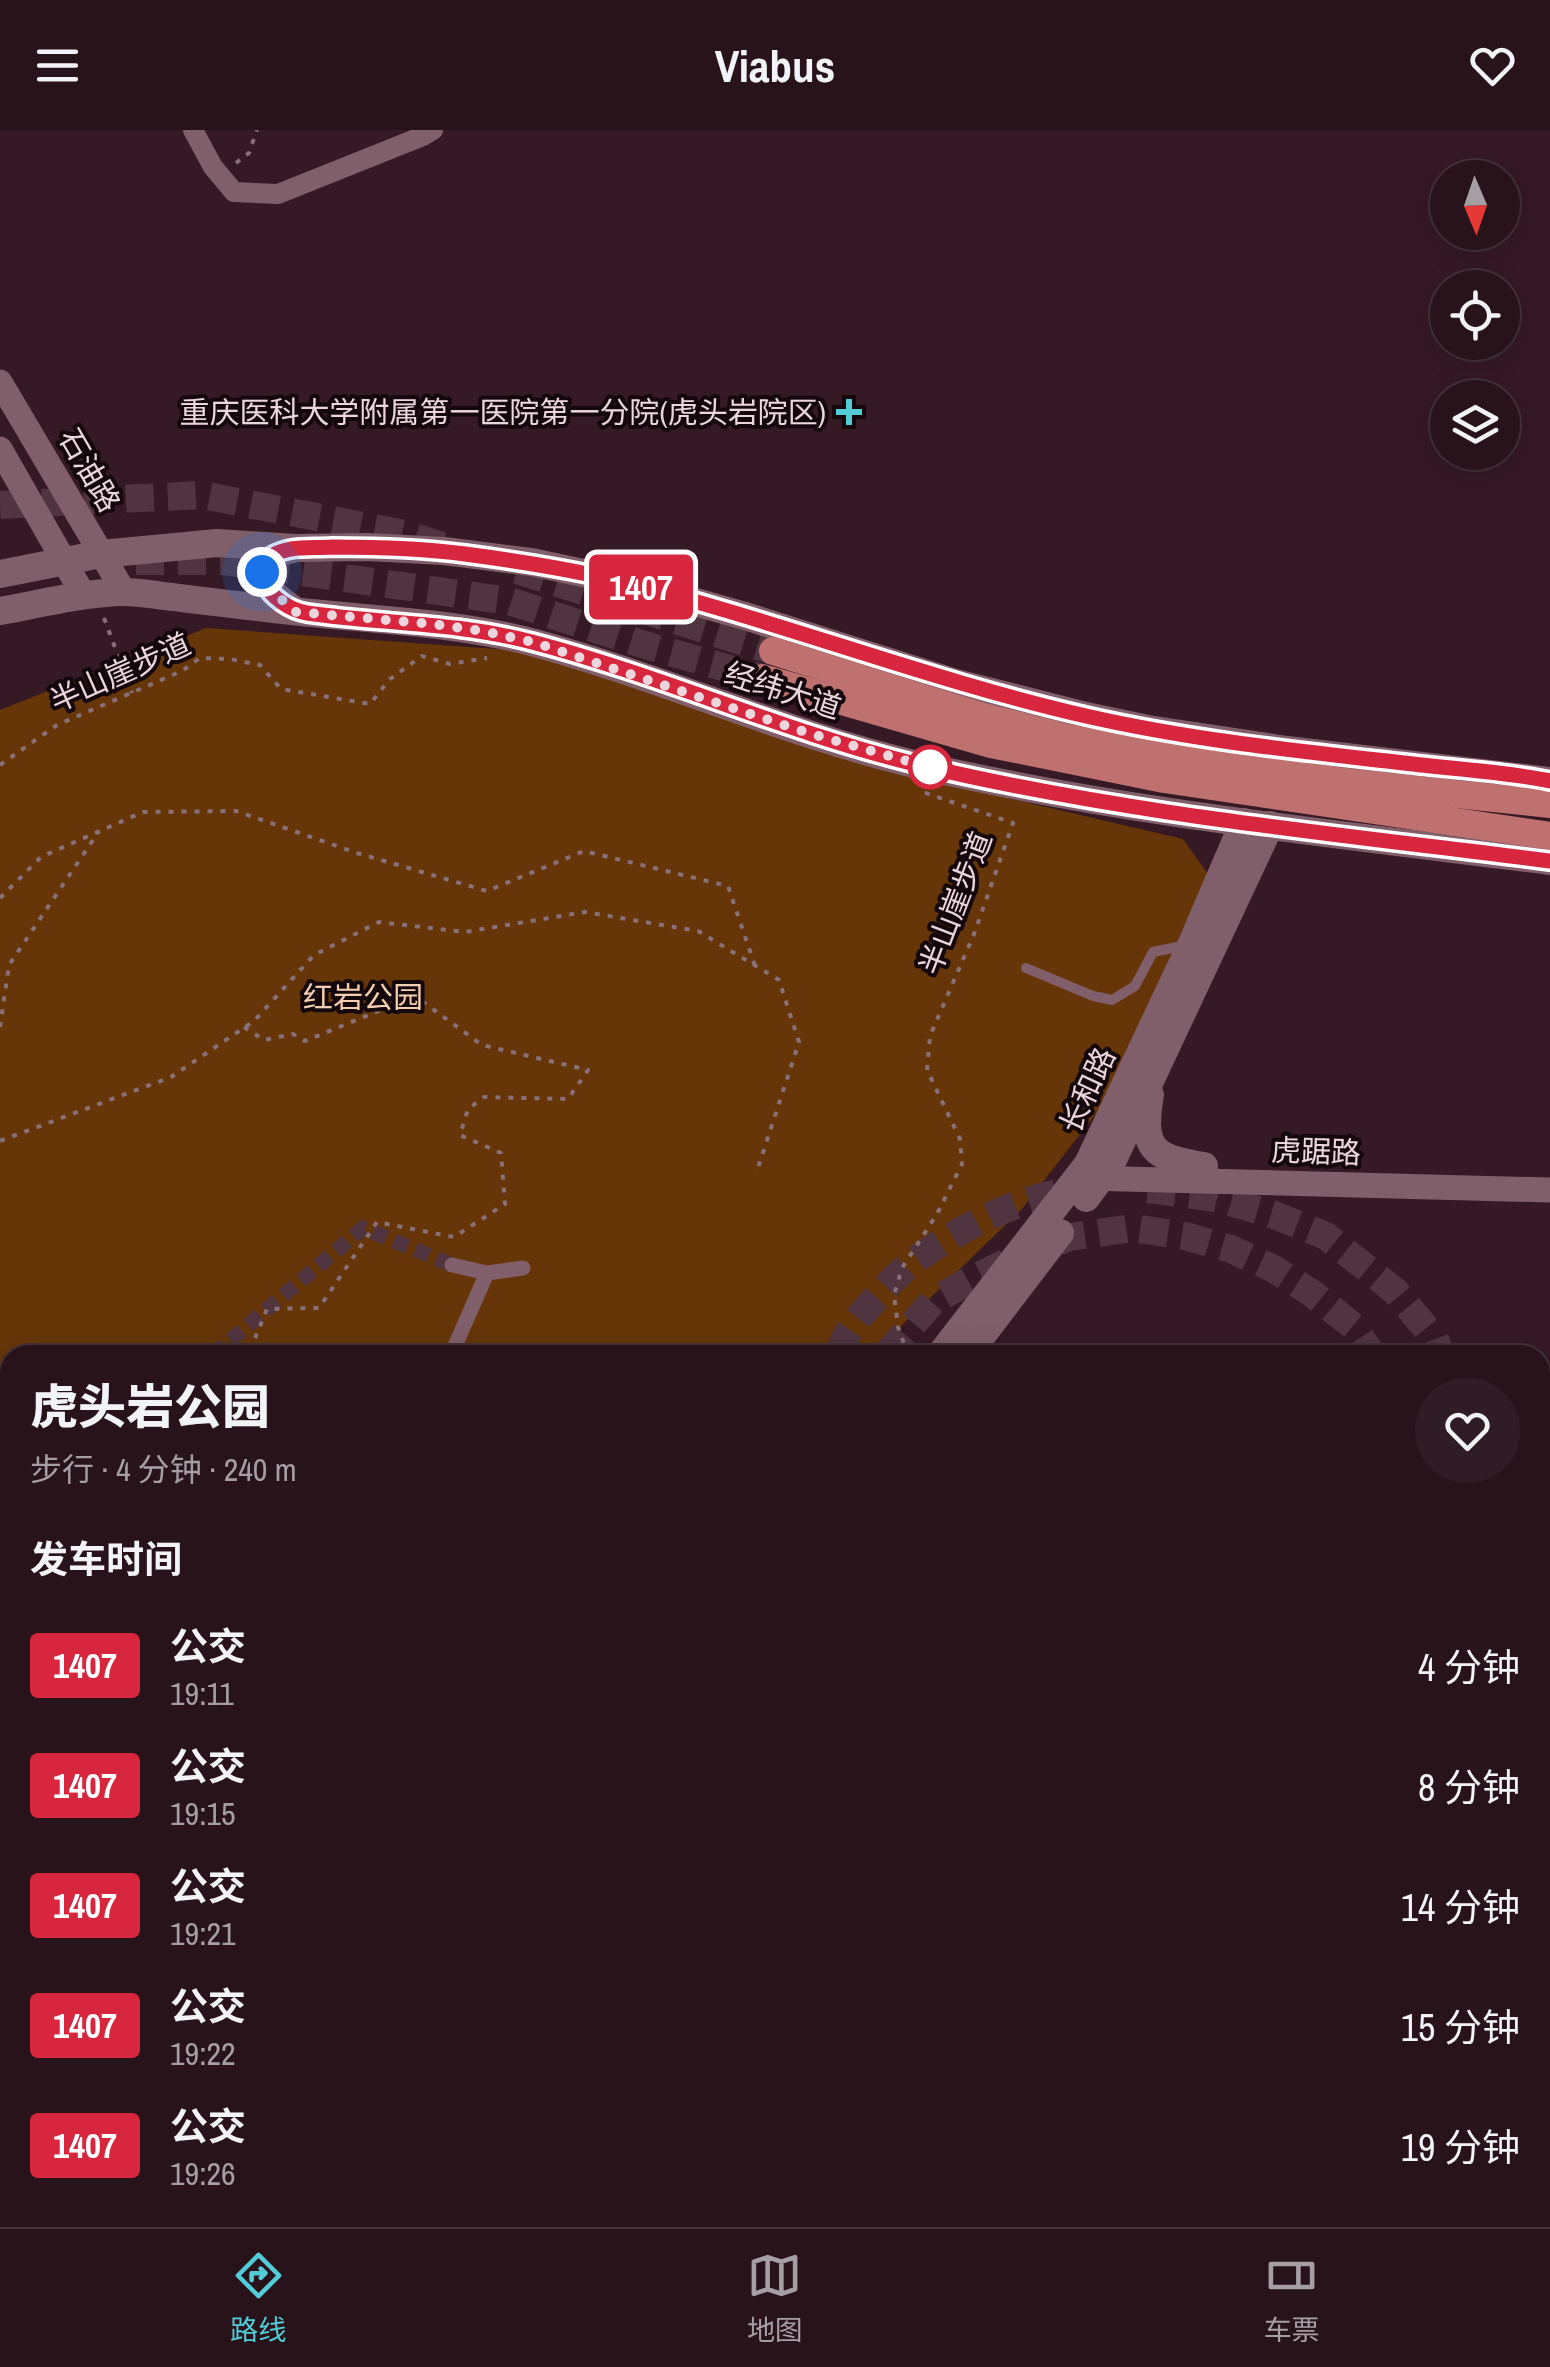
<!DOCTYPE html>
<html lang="zh">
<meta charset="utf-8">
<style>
body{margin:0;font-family:"Archivo Narrow","Noto Sans SC",sans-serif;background:#301c24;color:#f1f3f6;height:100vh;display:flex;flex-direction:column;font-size:38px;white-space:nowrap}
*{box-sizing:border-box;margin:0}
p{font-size:32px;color:#a59ea3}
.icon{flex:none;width:55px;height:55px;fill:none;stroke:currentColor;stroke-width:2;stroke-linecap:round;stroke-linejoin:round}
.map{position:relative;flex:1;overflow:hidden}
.panel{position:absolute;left:0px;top:1215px;width:1550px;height:882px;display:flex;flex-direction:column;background:#28131b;border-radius:30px 30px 0 0;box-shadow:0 5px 25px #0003,0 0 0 2px #44323a}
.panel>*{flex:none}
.badge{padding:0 20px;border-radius:8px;font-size:35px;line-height:65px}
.needle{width:65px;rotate:178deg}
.tools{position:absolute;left:1430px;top:30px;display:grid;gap:20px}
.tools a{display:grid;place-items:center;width:90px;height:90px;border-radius:50%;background:#28131b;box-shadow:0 5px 25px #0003,0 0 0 2px #44323a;font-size:50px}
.you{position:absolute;width:50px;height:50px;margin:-25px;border:8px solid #fff;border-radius:50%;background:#1a73e8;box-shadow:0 0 0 15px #1a73e833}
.map>.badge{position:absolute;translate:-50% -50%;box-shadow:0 0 0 5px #fff}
h2{padding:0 30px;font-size:38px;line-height:90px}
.round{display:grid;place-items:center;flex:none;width:105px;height:105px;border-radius:52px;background:#301c24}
.head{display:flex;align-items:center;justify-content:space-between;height:170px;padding:0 30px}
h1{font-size:48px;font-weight:800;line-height:75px}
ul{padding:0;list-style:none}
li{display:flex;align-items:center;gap:30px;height:120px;padding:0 30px}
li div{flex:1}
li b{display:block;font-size:38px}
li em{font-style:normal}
li .badge{min-width:110px;font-weight:700;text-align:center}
header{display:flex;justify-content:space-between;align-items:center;height:130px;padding:0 30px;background:#28131b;font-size:45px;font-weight:800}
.tab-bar{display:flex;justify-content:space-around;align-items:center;height:140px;border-top:2px solid #44323a;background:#28131b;font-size:28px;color:#a59ea3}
.tab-bar a{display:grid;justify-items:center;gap:5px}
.tab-bar .active{color:#52ccd6}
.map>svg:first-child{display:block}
.forest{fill:url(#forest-crowns)}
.park{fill:#663608}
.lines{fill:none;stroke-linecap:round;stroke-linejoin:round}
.pedestrian-tunnel{stroke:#503540;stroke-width:15;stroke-dasharray:15 8;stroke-linecap:butt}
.secondary-tunnel{stroke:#503540;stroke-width:28;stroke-dasharray:28 14;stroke-linecap:butt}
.primary-tunnel{stroke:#503540;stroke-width:28;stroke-dasharray:28 14;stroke-linecap:butt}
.path{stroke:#897179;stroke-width:4;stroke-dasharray:5 8;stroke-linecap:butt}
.service{stroke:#805e6a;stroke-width:10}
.pedestrian{stroke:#805e6a;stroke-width:15}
.minor{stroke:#805e6a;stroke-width:20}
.tertiary{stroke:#805e6a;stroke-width:25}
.secondary{stroke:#805e6a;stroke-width:28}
.primary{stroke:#bf716f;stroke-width:28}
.line-casing{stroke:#fff;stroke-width:22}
.line{stroke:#d7263d;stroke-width:15}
.walk{stroke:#ead6dc;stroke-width:10;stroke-dasharray:0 18}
.poi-dot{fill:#52ccd6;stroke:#14080d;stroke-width:4}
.stop-dot{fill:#fff;stroke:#d7263d;stroke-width:5}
.labels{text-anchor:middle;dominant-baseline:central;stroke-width:8;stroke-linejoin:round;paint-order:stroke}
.poi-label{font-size:30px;fill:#ead6dc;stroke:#14080d;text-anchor:end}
.street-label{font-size:30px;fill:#ead6dc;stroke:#14080d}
.park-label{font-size:30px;fill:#f5ceb1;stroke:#14080d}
</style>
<header><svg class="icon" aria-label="menu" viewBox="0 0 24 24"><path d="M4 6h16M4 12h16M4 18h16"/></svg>Viabus<svg class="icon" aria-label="heart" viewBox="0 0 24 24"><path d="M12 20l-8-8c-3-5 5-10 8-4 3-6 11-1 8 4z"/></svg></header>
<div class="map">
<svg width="1550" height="2097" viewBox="0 0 1550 2097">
<defs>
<pattern id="forest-crowns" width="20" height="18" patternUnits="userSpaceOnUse" patternTransform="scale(2.5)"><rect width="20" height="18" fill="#663608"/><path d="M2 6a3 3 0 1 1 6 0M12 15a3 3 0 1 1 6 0" fill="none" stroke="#7c522b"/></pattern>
</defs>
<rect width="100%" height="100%" fill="#351924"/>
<polygon class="forest" points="1540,1405 1550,1407 1550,1822 1540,1822"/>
<g class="park">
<polygon points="206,498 552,523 887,640 1183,709 1208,744 1101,977 1022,1079 871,1225 10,1225 10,1869 0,1867 0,580"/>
<polygon points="1540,1302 1550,1305 1550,1633 1540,1630"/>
<polygon points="1540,1882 1550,1887 1550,2097 1127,2097 1122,2088 1540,2088"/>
</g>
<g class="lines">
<polyline class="pedestrian-tunnel" points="213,1225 363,1098 452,1135"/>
<g class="secondary-tunnel">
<polyline points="1148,1059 1216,1068 1272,1084 1326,1106 1395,1161 1435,1209 1441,1225"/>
<path d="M 838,1225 C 842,1216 846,1205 852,1197 C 861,1183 897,1144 910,1134 C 955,1100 1023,1064 1080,1060"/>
<polyline points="886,1225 933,1171 974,1148 1020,1126 1070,1107 1133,1098 1185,1106 1231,1119 1274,1139 1313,1164 1353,1196 1372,1225"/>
</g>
<g class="primary-tunnel">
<polyline points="0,375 202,365 405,404 442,416"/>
<polyline points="136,431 223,431 509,471 645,515 762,548"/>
<polyline points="517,440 773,521"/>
</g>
<g class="path">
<polyline points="236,33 249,23 257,0"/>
<polyline points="104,488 132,563"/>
<polyline points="0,635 57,595 182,541 200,528 230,529 260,535 281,559 370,574 390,549 422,526 450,534 487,528"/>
<polyline points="0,768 41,727 143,682 236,681 357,723 487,761 584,721 728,756 755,836"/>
<polyline points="0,897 9,835 99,701"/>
<polyline points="244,897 264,910 293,904 305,911 415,866 482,915 588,940 568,969 484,967 468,979 460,1005 501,1023 505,1074 454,1107 377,1092 319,1178 267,1179 248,1225"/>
<polyline points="0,1011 171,947 254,891 314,825 379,792 465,802 585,782 698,801 779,850 799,912 756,1044"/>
<polyline points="908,1225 898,1197 894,1165 902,1138 937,1084 962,1034 960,1009 927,940 930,906 974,804 1013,693 923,662"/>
<polyline points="0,1586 10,1588"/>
</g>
<g class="service">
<polyline points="1026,838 1093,866 1112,870 1135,856 1153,822 1187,815"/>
<polyline points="1540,1381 1550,1383"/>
</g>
<g class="pedestrian">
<polyline points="452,1135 487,1143 523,1138"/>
<polyline points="451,1225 487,1143"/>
<polyline points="0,1703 10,1679"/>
</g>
<g class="minor">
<polyline points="193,0 213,37 234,62 278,64 423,6 433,0"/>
<polyline points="395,2097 397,2088"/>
</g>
<g class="tertiary">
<polyline points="0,252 124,462"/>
<polyline points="0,319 84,466"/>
<polyline points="1085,1048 1550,1060"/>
<polyline points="0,1925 10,1926"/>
<polyline points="605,2088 623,2097"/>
<polyline points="640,2088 659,2097"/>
</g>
<g class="secondary">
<path d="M 293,419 C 286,421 274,422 268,427 C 244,446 282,471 295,481"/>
<polyline points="0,444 101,424 217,413 295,418 367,417 444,421 531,432 621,451 745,486 956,553 1086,586 1148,599 1287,620 1550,651"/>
<path d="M 0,481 C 39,474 78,464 118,462 C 136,461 155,465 173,467 C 210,472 247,476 283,480 C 368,490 453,491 535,513 C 663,548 785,603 914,634 C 1123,683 1337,704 1550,731"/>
<path d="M 1150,965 C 1140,1020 1154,1028 1204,1036"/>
<polyline points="1086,1068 1111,1034 1270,695"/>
<polyline points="940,1225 1088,1034 1192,813 1244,692"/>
<polyline points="967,1225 1060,1103"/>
<polyline points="836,2088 838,2097"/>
</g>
<g class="primary">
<polyline points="773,521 983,587 1072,609 1169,627 1352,653 1550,674"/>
<polyline points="762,548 991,614 1164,649 1550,706"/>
</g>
</g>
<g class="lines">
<defs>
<path id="line" d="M 1550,651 C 1502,641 1452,639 1404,633 C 1298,621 1191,610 1086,586 C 929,550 779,491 623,452 C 571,439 518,431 465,424 C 421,418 376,417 332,417 C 318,418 304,417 291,419 C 233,430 273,478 307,483 C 384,494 455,492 532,512 C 662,546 785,602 915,634 C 1123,684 1338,704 1550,731"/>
</defs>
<use href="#line" class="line-casing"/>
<use href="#line" class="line"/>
<polyline class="walk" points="262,442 268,458 296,482 432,494 482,501 533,512 808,603 932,638 930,637"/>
</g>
<path class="poi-dot" d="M844 267h10v10h10v10h-10v10h-10v-10h-10v-10h10z"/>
<circle class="stop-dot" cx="930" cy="637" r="20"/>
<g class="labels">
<g class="poi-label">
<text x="826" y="282">重庆医科大学附属第一医院第一分院(虎头岩院区)</text>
</g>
<g class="street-label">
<text transform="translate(90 340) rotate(60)">石油路</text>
<text transform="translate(120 542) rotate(-24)">半山崖步道</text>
<text transform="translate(783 560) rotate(18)">经纬大道</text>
<text transform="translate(955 773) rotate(-69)">半山崖步道</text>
<text transform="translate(1087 960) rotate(-65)">长和路</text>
<text transform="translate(1316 1021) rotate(2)">虎踞路</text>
</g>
<g class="park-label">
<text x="363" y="867">红岩公园</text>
</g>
</g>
</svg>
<div class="tools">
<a><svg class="needle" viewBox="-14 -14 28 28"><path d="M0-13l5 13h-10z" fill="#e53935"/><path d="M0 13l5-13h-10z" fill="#a59ea3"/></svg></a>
<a><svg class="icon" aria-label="locate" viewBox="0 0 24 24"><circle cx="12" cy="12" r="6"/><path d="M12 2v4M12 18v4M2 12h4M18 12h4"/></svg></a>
<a><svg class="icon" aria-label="layers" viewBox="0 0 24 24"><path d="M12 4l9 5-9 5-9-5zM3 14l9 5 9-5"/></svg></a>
</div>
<div class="you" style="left:262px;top:442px"></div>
<b class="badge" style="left:641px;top:457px;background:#d7263d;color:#fff">1407</b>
<section class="panel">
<div class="head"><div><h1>虎头岩公园</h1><p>步行 · 4 分钟 · 240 m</p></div><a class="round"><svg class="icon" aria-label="heart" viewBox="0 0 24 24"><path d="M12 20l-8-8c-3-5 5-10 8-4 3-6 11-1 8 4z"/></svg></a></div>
<h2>发车时间</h2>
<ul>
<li><span class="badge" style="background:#d7263d;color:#fff">1407</span><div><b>公交</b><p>19:11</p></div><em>4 分钟</em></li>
<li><span class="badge" style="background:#d7263d;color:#fff">1407</span><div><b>公交</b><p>19:15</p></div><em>8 分钟</em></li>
<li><span class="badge" style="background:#d7263d;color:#fff">1407</span><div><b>公交</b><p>19:21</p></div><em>14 分钟</em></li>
<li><span class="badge" style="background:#d7263d;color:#fff">1407</span><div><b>公交</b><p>19:22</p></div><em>15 分钟</em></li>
<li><span class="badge" style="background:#d7263d;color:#fff">1407</span><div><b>公交</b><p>19:26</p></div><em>19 分钟</em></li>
</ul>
</section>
</div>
<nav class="tab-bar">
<a class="active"><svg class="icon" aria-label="directions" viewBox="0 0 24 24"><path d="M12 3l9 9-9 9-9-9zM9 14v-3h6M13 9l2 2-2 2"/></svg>路线</a>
<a><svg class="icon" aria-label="map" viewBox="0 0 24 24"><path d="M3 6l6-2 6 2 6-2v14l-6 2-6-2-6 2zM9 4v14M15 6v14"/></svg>地图</a>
<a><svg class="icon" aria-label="tickets" viewBox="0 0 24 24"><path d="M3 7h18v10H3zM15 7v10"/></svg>车票</a>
</nav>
